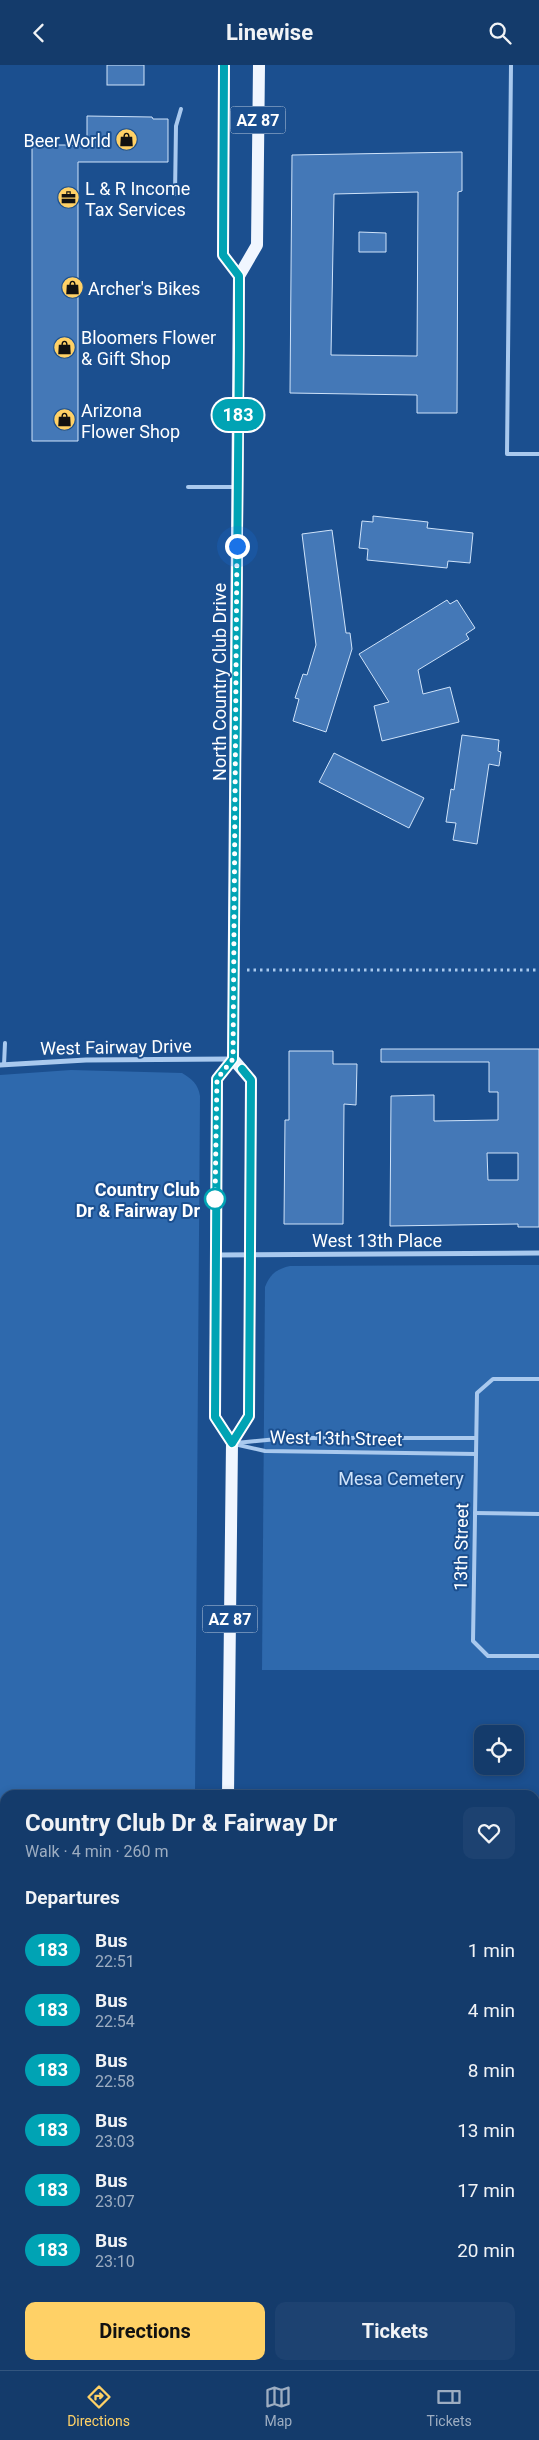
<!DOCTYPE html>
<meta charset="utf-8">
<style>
body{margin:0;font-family:Roboto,sans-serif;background:#1d4271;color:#f1f3f6;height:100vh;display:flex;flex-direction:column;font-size:19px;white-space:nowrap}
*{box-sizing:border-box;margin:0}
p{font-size:16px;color:#9dadc1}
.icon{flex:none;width:28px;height:28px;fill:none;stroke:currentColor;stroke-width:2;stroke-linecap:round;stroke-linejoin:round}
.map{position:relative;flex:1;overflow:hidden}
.panel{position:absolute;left:0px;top:1725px;width:540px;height:580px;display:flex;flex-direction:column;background:#143b6b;border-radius:15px 15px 0 0;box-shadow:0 2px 8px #0003,0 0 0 1px #33557e}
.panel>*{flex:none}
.badge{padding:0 10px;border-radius:16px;font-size:18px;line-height:32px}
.buttons{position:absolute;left:474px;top:1660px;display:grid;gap:10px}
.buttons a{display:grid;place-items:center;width:50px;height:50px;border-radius:10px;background:#143b6b;box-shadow:0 2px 8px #0003,0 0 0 1px #33557e;font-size:25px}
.you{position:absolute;width:25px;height:25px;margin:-12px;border:4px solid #fff;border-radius:50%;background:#1a73e8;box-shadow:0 0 0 8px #1a73e833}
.map>.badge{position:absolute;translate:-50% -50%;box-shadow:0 0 0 2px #fff}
h2{padding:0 25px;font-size:19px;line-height:45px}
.round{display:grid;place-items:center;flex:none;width:52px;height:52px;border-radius:10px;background:#1d4271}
.summary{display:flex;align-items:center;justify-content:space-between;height:85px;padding:0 25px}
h1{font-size:24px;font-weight:700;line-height:38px}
.cta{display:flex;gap:10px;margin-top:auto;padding:10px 25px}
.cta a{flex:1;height:58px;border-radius:10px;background:#ffd166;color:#111;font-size:20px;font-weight:700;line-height:58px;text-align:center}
.cta a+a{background:#1d4271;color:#f1f3f6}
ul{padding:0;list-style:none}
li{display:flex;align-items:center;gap:15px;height:60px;padding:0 25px}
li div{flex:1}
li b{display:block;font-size:19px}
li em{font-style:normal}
li .badge{min-width:55px;font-weight:700;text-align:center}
header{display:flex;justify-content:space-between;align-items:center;height:65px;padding:0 25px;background:#143b6b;font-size:22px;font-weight:700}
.tab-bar{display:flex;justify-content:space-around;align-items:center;height:70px;border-top:1px solid #33557e;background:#143b6b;font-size:14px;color:#9dadc1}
.tab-bar a{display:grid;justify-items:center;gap:2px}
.tab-bar .on{color:#ffd166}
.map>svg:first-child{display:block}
.green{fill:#2e69ad}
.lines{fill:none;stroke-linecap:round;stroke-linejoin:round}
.canal{stroke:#3c6290;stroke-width:18}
.building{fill:#4478b7;stroke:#cfe3fa;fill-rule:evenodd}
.path{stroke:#a9c9ee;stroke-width:3;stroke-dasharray:2.5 4;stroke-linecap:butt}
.service{stroke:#a9c9ee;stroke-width:4}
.minor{stroke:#a9c9ee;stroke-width:5}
.primary{stroke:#f0f6ff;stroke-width:12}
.line-casing{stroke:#fff;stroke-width:11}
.line{stroke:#00a3b4;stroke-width:8}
.walk{stroke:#fff;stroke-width:5;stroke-dasharray:0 9}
.stop-dot{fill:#fff;stroke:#00a3b4;stroke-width:2.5}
.labels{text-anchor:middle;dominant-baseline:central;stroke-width:4;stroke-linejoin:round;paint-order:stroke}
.shield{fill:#1b4f8f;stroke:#bbcadd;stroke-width:1}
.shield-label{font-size:16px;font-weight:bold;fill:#fff}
.poi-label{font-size:18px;fill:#fff;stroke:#1b4f8f;text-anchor:start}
.street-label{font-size:18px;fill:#fff;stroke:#1b4f8f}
.stop-label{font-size:18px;font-weight:bold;fill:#fff;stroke:#1b4f8f;text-anchor:end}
.park-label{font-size:18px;fill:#cfe3fa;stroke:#1b4f8f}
</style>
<header><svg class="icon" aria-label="back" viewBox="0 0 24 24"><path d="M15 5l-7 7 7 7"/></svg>Linewise<svg class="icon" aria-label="search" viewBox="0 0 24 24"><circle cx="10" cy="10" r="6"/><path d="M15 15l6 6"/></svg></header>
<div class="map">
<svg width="539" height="2305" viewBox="0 0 539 2305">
<rect width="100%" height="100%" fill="#1b4f8f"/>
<g class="green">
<path d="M 71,1005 L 182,1008 C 192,1014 198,1019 200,1031 L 195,1730 L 5,1730 L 5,1892 L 0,1892 L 0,1010 Z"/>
<path d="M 539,1200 L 539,1605 L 262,1605 L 265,1222 C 270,1209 277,1204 290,1201 Z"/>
</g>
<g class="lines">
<g class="canal">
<polyline points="535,1921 539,1921"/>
<polyline points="0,1922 5,1922"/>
</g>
</g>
<g class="building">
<rect x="107" y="0" width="37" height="20"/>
<polygon points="87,51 152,52 153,54 168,54 168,97 78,97 78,376 32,376 32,80 87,80"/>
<path d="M 462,87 L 462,126 L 458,127 L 457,348 L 417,348 L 417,330 L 290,328 L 292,90 ZM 418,127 L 417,291 L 331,290 L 334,129 Z"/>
<polygon points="359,167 386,168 386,187 359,187"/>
<polygon points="373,451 428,457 427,463 473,468 470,498 448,496 447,503 367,495 368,484 359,483 362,456 373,457"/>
<polygon points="332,465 346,568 350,568 352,584 326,667 293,656 299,634 295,633 303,609 307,610 316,580 302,469"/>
<polygon points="447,535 450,539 457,535 475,563 466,569 469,574 418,605 423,629 450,622 459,657 382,676 374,641 389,637 359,589"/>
<polygon points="462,670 499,675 498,686 501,687 499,701 489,699 477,779 453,775 456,758 446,757 451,724 454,725"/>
<polygon points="334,688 424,733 409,763 319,717"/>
<path d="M 381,984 L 539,984 L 539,1162 L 518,1162 L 518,1159 L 390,1161 L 391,1031 L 434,1030 L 434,1056 L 498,1055 L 498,1027 L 489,1027 L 489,997 L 381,997 ZM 487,1088 L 518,1088 L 518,1115 L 488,1115 Z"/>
<polygon points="289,986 333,986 333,999 357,999 356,1040 344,1039 343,1159 284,1159 285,1055 289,1055"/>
</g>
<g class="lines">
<g class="path">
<polyline points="247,905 539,905"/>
<polyline points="535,1895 539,1895"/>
<polyline points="535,1942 539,1942"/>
<polyline points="0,1943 5,1943"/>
<polyline points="193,2305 193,2300"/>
</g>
<g class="service">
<polyline points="511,0 507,389 539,389"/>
<polyline points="175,129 176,61 181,44"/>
<polyline points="188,422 236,422"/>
<polyline points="4,1000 5,978"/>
<polyline points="539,1314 493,1314 477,1328 473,1576 488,1591 539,1591"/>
<polyline points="236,1378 288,1373 476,1373"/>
<polyline points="234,1379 265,1386 476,1389"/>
<polyline points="475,1448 539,1449"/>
</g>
<g class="minor">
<polyline points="0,1000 86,995 230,994"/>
<polyline points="215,1190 539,1188"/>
</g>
<g class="primary">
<polyline points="224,0 223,190 239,211"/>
<polyline points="232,1378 249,1351 251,1015 233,994"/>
<polyline points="228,1730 232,1378 215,1352 217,1014 233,994 239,211 257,180 259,0"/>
<polyline points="225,2305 225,2300"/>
</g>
</g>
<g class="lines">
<defs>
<polyline id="line" points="224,0 223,190 239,211 239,283 233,994 217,1014 215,1352 232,1378 249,1351 251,1015 242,1004"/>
</defs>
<use href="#line" class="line-casing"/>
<use href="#line" class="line"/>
<polyline class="walk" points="215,1134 217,1014 233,994 237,481"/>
</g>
<defs>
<symbol id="shop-disc" viewBox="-11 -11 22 22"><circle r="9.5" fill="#ffd166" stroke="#1b4f8f"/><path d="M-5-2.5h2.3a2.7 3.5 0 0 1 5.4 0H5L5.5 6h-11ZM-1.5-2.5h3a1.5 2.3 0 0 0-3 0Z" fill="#111"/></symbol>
<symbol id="office-disc" viewBox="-11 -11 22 22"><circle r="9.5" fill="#ffd166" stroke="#1b4f8f"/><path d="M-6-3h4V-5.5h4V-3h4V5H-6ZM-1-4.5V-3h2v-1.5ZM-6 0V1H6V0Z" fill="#111"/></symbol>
</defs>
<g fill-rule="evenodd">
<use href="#shop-disc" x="114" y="62" width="25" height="25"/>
<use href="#office-disc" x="56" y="120" width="25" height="25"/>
<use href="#shop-disc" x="60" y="210" width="25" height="25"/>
<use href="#shop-disc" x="52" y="270" width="25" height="25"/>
<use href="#shop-disc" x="52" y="342" width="25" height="25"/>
</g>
<circle class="stop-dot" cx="215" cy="1134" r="10"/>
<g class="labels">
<g class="shield">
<rect x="230.5" y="41.5" width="55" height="27" rx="4"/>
<rect x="202.5" y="1540.5" width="55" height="27" rx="4"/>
</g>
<g class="shield-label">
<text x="258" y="55">AZ 87</text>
<text x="230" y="1554">AZ 87</text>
</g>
<g class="poi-label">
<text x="111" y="75" text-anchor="end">Beer World</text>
<text x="85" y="123">L &amp; R Income<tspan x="85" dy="21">Tax Services</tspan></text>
<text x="88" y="223">Archer's Bikes</text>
<text x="81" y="272">Bloomers Flower<tspan x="81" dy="21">&amp; Gift Shop</tspan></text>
<text x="81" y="345">Arizona<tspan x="81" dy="21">Flower Shop</tspan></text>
</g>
<g class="street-label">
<text transform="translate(219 617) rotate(-90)">North Country Club Drive</text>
<text transform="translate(116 982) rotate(-1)">West Fairway Drive</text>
<text x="377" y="1175">West 13th Place</text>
<text transform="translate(336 1373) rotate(1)">West 13th Street</text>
<text transform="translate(461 1482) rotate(-89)">13th Street</text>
</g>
<g class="stop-label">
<text x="200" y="1124">Country Club<tspan x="200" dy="21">Dr &amp; Fairway Dr</tspan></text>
</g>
<g class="park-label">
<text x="401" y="1413">Mesa Cemetery</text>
</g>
</g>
</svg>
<div class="buttons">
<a><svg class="icon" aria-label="locate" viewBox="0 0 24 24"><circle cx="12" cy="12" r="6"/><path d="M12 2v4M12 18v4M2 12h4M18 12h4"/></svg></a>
</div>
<div class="you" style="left:237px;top:481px"></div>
<b class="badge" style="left:238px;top:350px;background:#00a3b4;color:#fff">183</b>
<section class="panel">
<div class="summary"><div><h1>Country Club Dr &amp; Fairway Dr</h1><p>Walk · 4 min · 260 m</p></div><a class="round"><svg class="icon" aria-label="heart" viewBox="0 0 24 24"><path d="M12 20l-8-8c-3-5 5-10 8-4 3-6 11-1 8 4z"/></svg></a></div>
<h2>Departures</h2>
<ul>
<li><span class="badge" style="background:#00a3b4;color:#fff">183</span><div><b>Bus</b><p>22:51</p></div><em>1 min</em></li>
<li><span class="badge" style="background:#00a3b4;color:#fff">183</span><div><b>Bus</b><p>22:54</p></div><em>4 min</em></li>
<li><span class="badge" style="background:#00a3b4;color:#fff">183</span><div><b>Bus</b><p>22:58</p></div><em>8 min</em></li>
<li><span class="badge" style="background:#00a3b4;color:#fff">183</span><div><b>Bus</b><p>23:03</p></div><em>13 min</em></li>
<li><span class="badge" style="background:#00a3b4;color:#fff">183</span><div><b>Bus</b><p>23:07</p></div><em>17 min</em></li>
<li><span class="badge" style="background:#00a3b4;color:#fff">183</span><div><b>Bus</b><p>23:10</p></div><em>20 min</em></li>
</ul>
<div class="cta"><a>Directions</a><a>Tickets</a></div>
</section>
</div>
<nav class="tab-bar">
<a class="on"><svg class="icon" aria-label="directions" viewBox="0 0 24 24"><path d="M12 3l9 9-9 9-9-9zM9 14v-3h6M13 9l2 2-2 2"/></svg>Directions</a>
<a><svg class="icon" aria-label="map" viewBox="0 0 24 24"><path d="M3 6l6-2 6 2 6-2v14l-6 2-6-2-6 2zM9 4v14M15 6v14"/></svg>Map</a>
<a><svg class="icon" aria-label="tickets" viewBox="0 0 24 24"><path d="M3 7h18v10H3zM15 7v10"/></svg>Tickets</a>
</nav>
